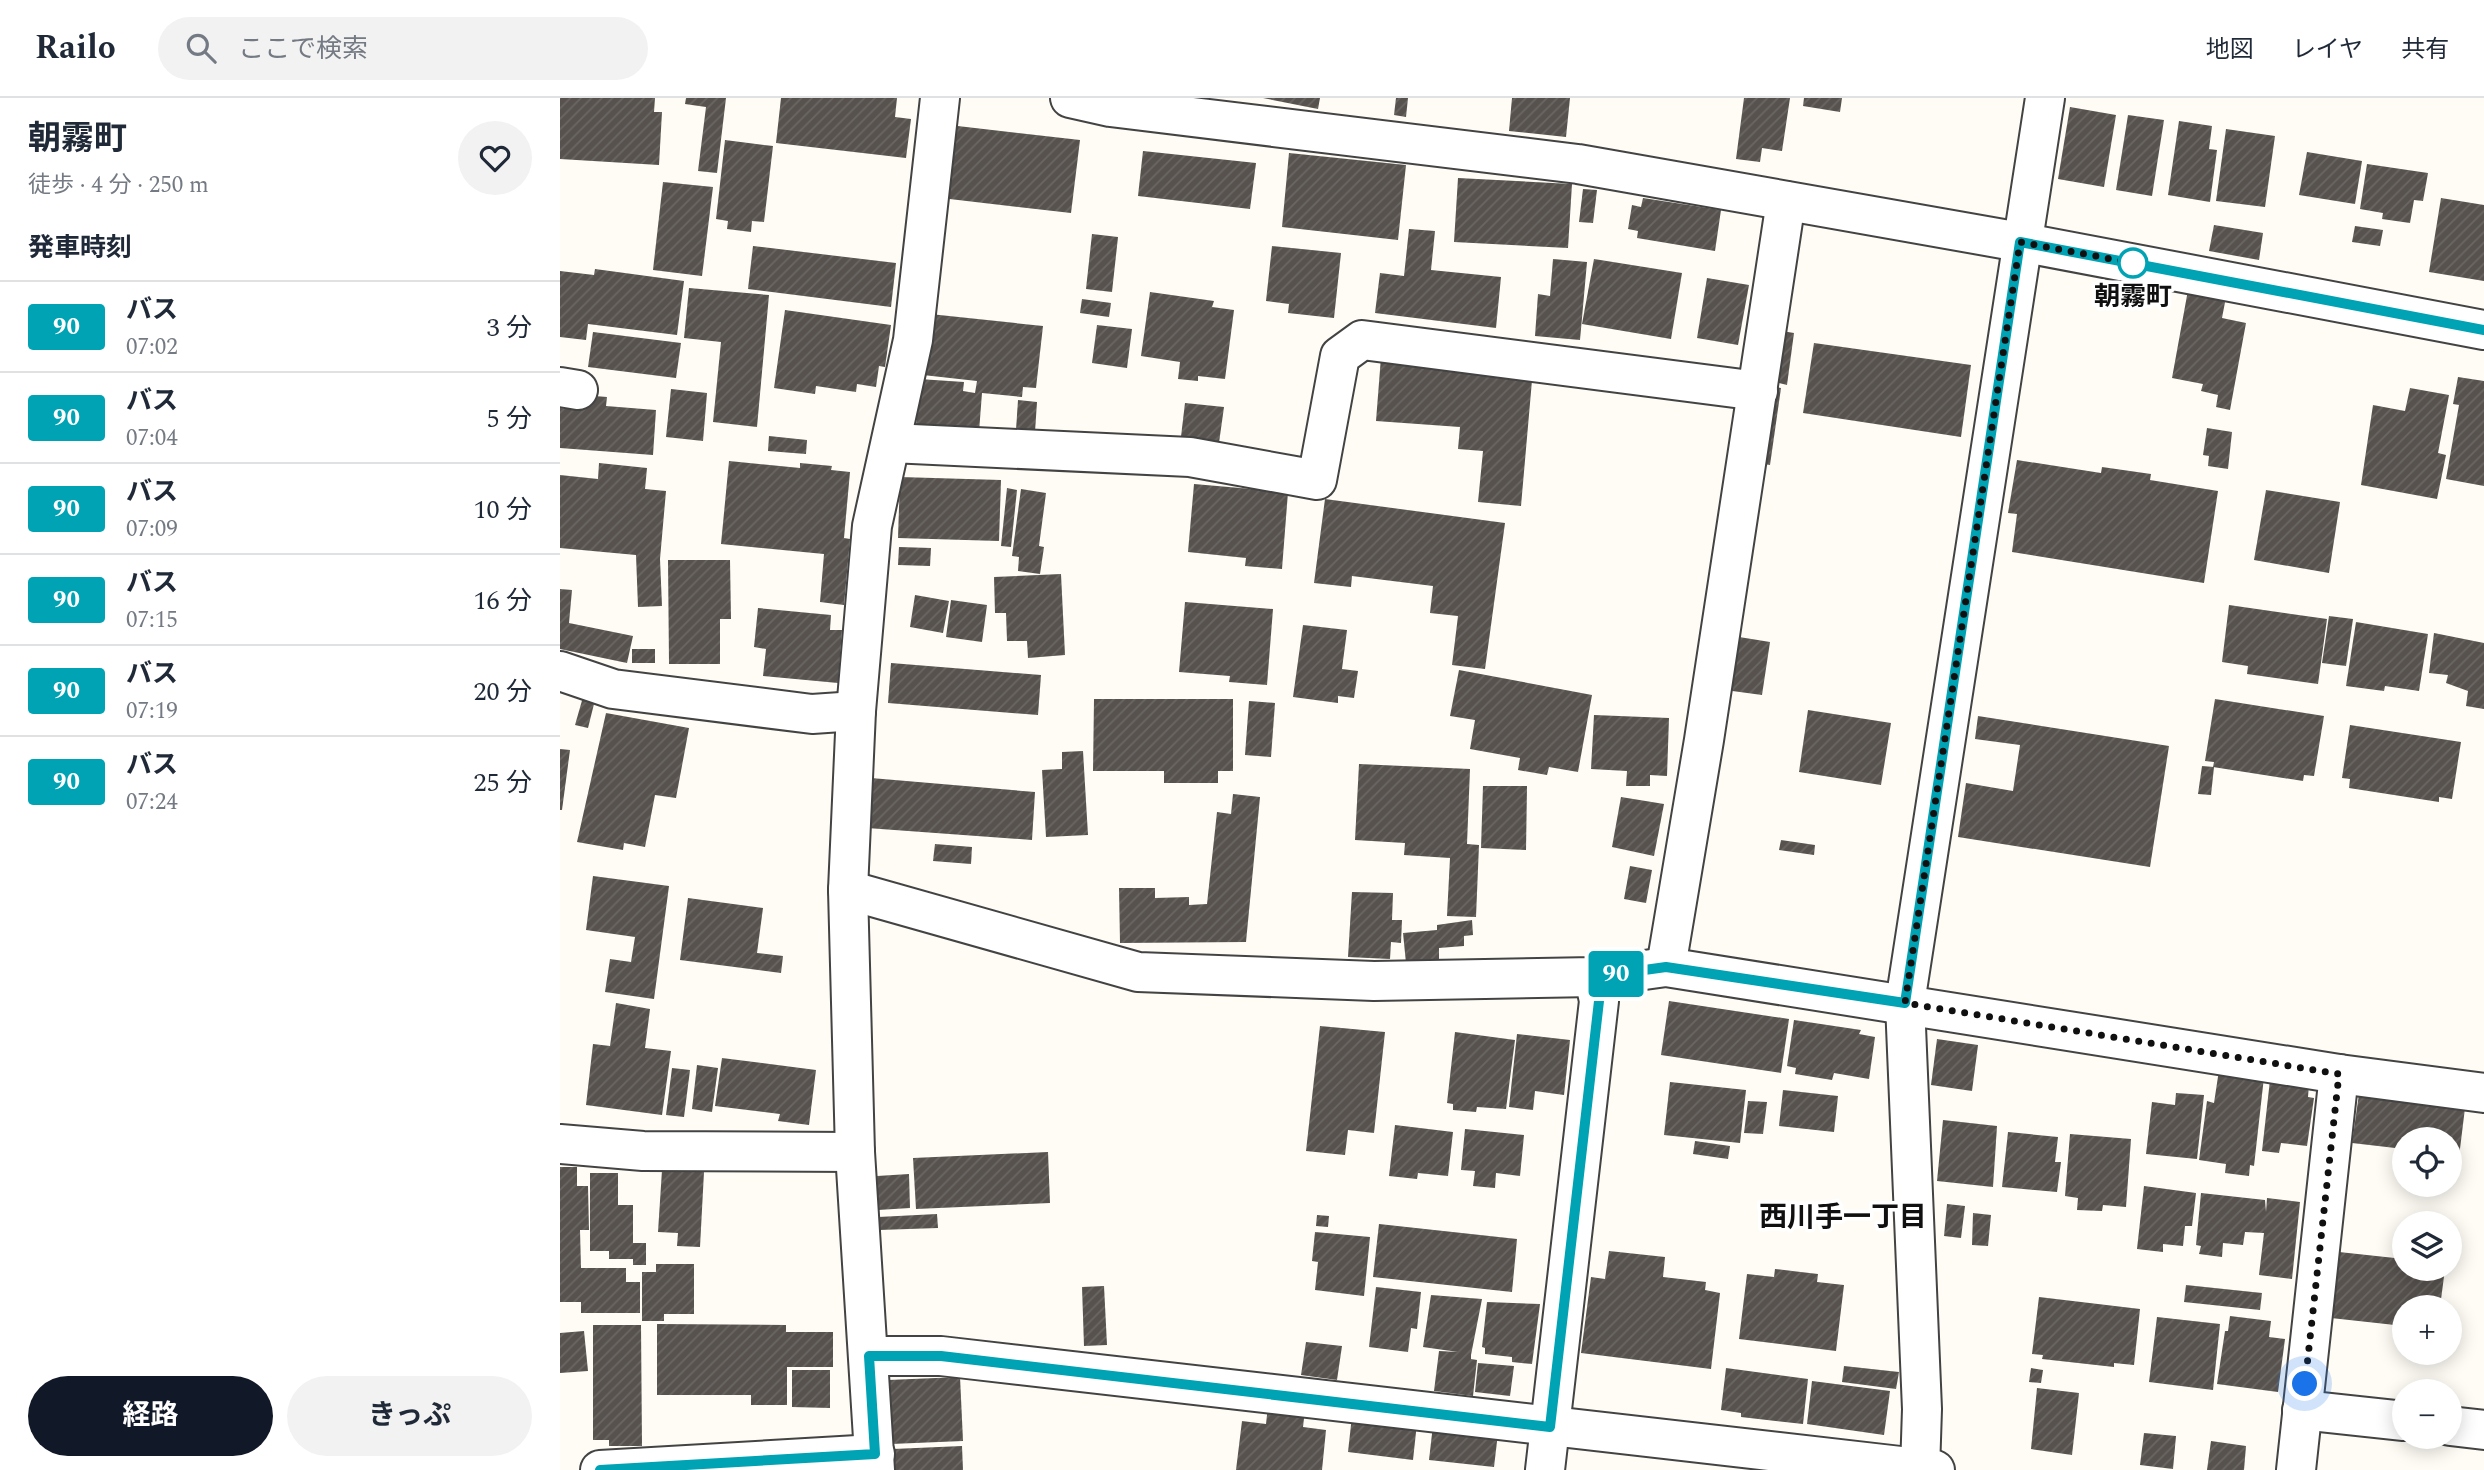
<!DOCTYPE html>
<html lang="ja">
<meta charset="utf-8">
<style>
body{margin:0;font-family:Spectral,"Noto Sans JP",serif;background:#f2f2f3;color:#1f2937;height:100vh;display:flex;flex-direction:column;font-size:26px;white-space:nowrap}
*{box-sizing:border-box;margin:0}
p{font-size:23px;color:#747a83}
.icon{flex:none;width:38px;height:38px;fill:none;stroke:currentColor;stroke-width:2;stroke-linecap:round;stroke-linejoin:round}
.map{position:relative;flex:1;overflow:hidden}
.sheet{display:flex;flex-direction:column;background:#fff;width:560px}
.sheet>*{flex:none}
.badge{padding:0 14px;border-radius:5px;font-size:24px;line-height:46px}
.buttons{position:absolute;left:1832px;top:1029px;display:grid;gap:14px}
.buttons a{display:grid;place-items:center;width:70px;height:70px;border-radius:50%;background:#fff;box-shadow:0 4px 18px #0003;font-size:35px}
.you{position:absolute;width:35px;height:35px;margin:-18px;border:5px solid #fff;border-radius:50%;background:#1a73e8;box-shadow:0 0 0 10px #1a73e833}
.map>.badge{position:absolute;translate:-50% -50%;box-shadow:0 0 0 4px #fff}
h2{padding:0 28px;font-size:26px;line-height:63px}
.round{display:grid;place-items:center;flex:none;width:74px;height:74px;border-radius:37px;background:#f2f2f3}
.overview{display:flex;align-items:center;justify-content:space-between;height:119px;padding:0 28px}
h1{font-size:33px;font-weight:700;line-height:52px}
.primary-button{display:flex;gap:14px;margin-top:auto;padding:14px 28px}
.primary-button a{flex:1;height:80px;border-radius:42px;background:#111827;color:#fff;font-size:28px;font-weight:700;line-height:80px;text-align:center}
.primary-button a+a{background:#f2f2f3;color:#1f2937}
ul{padding:0;list-style:none}
li{display:flex;align-items:center;gap:21px;height:91px;padding:0 28px;border-top:2px solid #e0e1e3}
li div{flex:1}
li b{display:block;font-size:26px}
li em{font-style:normal}
li .badge{min-width:77px;font-weight:700;text-align:center}
header{display:flex;align-items:center;gap:42px;box-sizing:border-box;height:98px;padding:0 35px;background:#fff;border-bottom:2px solid #e0e1e3}
header strong{font-size:33px}
nav{display:flex;gap:38px;margin-inline-start:auto;font-size:24px}
.search{width:490px;height:63px;background:#f2f2f3;display:flex;align-items:center;gap:18px;box-sizing:border-box;padding:0 24px;border-radius:38px;color:#747a83;font-size:26px}
main{display:flex;flex:1;min-height:0}
.map>svg:first-child{display:block}
.building{fill:url(#building-hatch)}
.lines{fill:none;stroke-linecap:round;stroke-linejoin:round}
.minor-casing{stroke:#434343;stroke-width:42}
.minor{stroke:#fff;stroke-width:38}
.line-casing{stroke:#fff;stroke-width:16}
.line{stroke:#00a3b4;stroke-width:10}
.walk{stroke:#101010;stroke-width:7;stroke-dasharray:0 12.6}
.stop-dot{fill:#fff;stroke:#00a3b4;stroke-width:3.5}
.labels{text-anchor:middle;dominant-baseline:central;stroke-width:7;stroke-linejoin:round;paint-order:stroke}
.stop-label{font-size:26px;font-weight:bold;fill:#101010;stroke:#fff}
.neighbourhood-label{font-size:28px;font-weight:bold;fill:#101010;stroke:#fff}
</style>
<header>
<strong>Railo</strong>
<div class="search"><svg class="icon" aria-label="search" viewBox="0 0 24 24"><circle cx="10" cy="10" r="6"/><path d="M15 15l6 6"/></svg>ここで検索</div>
<nav><a>地図</a><a>レイヤ</a><a>共有</a></nav>
</header>
<main>
<section class="sheet">
<div class="overview"><div><h1>朝霧町</h1><p>徒歩 · 4 分 · 250 m</p></div><a class="round"><svg class="icon" aria-label="heart" viewBox="0 0 24 24"><path d="M12 20l-8-8c-3-5 5-10 8-4 3-6 11-1 8 4z"/></svg></a></div>
<h2>発車時刻</h2>
<ul>
<li><span class="badge" style="background:#00a3b4;color:#fff">90</span><div><b>バス</b><p>07:02</p></div><em>3 分</em></li>
<li><span class="badge" style="background:#00a3b4;color:#fff">90</span><div><b>バス</b><p>07:04</p></div><em>5 分</em></li>
<li><span class="badge" style="background:#00a3b4;color:#fff">90</span><div><b>バス</b><p>07:09</p></div><em>10 分</em></li>
<li><span class="badge" style="background:#00a3b4;color:#fff">90</span><div><b>バス</b><p>07:15</p></div><em>16 分</em></li>
<li><span class="badge" style="background:#00a3b4;color:#fff">90</span><div><b>バス</b><p>07:19</p></div><em>20 分</em></li>
<li><span class="badge" style="background:#00a3b4;color:#fff">90</span><div><b>バス</b><p>07:24</p></div><em>25 分</em></li>
</ul>
<div class="primary-button"><a>経路</a><a>きっぷ</a></div>
</section>
<div class="map">
<svg width="1924" height="1372" viewBox="0 0 1924 1372">
<defs>
<pattern id="building-hatch" width="6" height="6" patternUnits="userSpaceOnUse" patternTransform="scale(1.75)"><rect width="6" height="6" fill="#57524e"/><path d="M-1 1l2-2M0 6l6-6M5 7l2-2" fill="none" stroke="#6a6663"/></pattern>
</defs>
<rect width="100%" height="100%" fill="#fefcf5"/>
<g class="building">
<polygon points="0,0 95,0 94,14 102,14 99,67 0,61"/>
<polygon points="126,0 166,0 157,75 138,73 146,9 125,6"/>
<polygon points="221,0 337,0 335,19 351,21 346,60 216,45"/>
<polygon points="703,0 760,0 758,11"/>
<polygon points="836,0 848,0 846,19 834,17"/>
<polygon points="952,0 1010,0 1006,39 949,33"/>
<polygon points="1184,0 1230,0 1222,53 1202,50 1200,64 1176,61"/>
<polygon points="1244,0 1282,0 1280,14 1243,8"/>
<polygon points="1510,9 1556,17 1544,89 1498,81"/>
<polygon points="1568,17 1604,22 1592,98 1556,92"/>
<polygon points="1619,23 1652,28 1649,51 1657,52 1650,104 1608,97"/>
<polygon points="389,27 520,42 511,115 381,100"/>
<polygon points="1666,31 1715,38 1705,109 1656,103"/>
<polygon points="165,42 213,48 204,124 192,123 191,134 167,131 168,123 156,121"/>
<polygon points="583,53 696,65 690,111 578,98"/>
<polygon points="1747,54 1802,63 1795,106 1739,97"/>
<polygon points="729,55 846,67 838,142 722,129"/>
<polygon points="1807,66 1868,75 1863,103 1854,102 1850,125 1822,121 1823,115 1800,111"/>
<polygon points="898,80 1012,86 1008,150 894,144"/>
<polygon points="103,84 153,89 142,178 93,172"/>
<polygon points="1023,91 1037,92 1033,125 1019,124"/>
<polygon points="1083,100 1161,112 1155,153 1077,140 1078,133 1068,131 1072,107 1081,109"/>
<polygon points="1881,100 1924,107 1924,183 1869,174"/>
<polygon points="1654,127 1703,135 1699,162 1649,153"/>
<polygon points="1795,128 1823,132 1820,148 1792,144"/>
<polygon points="849,131 875,133 871,172 941,179 936,230 815,215 820,175 844,178"/>
<polygon points="532,136 558,139 552,194 526,191"/>
<polygon points="193,148 336,165 331,209 188,191"/>
<polygon points="712,148 781,155 774,220 728,215 729,206 706,203"/>
<polygon points="993,161 1027,164 1020,242 975,238 978,196 990,198"/>
<polygon points="1034,161 1122,175 1111,241 1022,226"/>
<polygon points="35,171 124,183 117,237 28,226 26,242 0,239 0,173 34,177"/>
<polygon points="1147,180 1189,187 1178,247 1137,240"/>
<polygon points="129,190 209,197 197,329 153,324 161,244 124,240"/>
<polygon points="1628,192 1666,199 1662,220 1686,225 1670,312 1656,309 1658,297 1641,293 1643,286 1612,280"/>
<polygon points="590,194 654,203 652,209 674,212 665,281 638,278 638,283 618,281 620,264 581,258"/>
<polygon points="522,201 551,205 549,219 520,215"/>
<polygon points="225,212 331,227 325,269 319,268 316,289 297,286 296,294 256,288 255,296 214,290"/>
<polygon points="370,216 483,228 476,290 463,289 462,299 422,295 419,334 356,330 359,281 404,284 403,293 415,295 417,283 363,277"/>
<polygon points="537,227 572,231 567,270 532,265"/>
<polygon points="1222,233 1234,235 1227,287 1215,284"/>
<polygon points="33,234 121,245 116,280 28,269"/>
<polygon points="1254,245 1411,267 1401,339 1243,315"/>
<polygon points="821,259 973,271 961,408 918,404 923,353 898,351 900,329 816,323"/>
<polygon points="1898,279 1924,283 1924,388 1886,381 1899,307 1893,306"/>
<polygon points="1214,289 1221,290 1210,367 1203,366"/>
<polygon points="1850,290 1889,297 1878,355 1886,357 1877,401 1801,387 1813,307 1845,313"/>
<polygon points="111,291 147,295 143,343 106,339"/>
<polygon points="10,296 47,299 46,308 96,312 93,357 0,350 0,310 9,311"/>
<polygon points="458,302 477,304 475,334 456,332"/>
<polygon points="625,305 664,309 658,352 620,347"/>
<polygon points="1647,330 1672,334 1668,371 1648,368 1649,358 1643,357"/>
<polygon points="209,338 247,342 246,356 208,353"/>
<polygon points="1457,362 1541,375 1542,369 1591,376 1590,382 1658,393 1644,485 1452,454 1457,416 1448,415"/>
<polygon points="169,363 240,370 240,365 272,368 271,372 290,374 284,440 290,441 284,507 260,504 264,456 161,446"/>
<polygon points="39,365 87,370 85,391 106,393 100,461 102,508 78,509 76,457 0,450 0,377 38,381"/>
<polygon points="340,379 441,382 439,443 338,440"/>
<polygon points="634,386 728,394 722,471 685,468 686,460 628,454"/>
<polygon points="447,390 457,392 451,449 441,448"/>
<polygon points="461,391 486,395 479,448 484,449 480,476 458,473 459,459 452,458"/>
<polygon points="1706,392 1780,404 1769,475 1694,462"/>
<polygon points="765,401 945,425 925,571 892,567 898,518 870,515 873,488 792,478 791,489 754,485"/>
<polygon points="339,449 371,450 370,468 338,467"/>
<polygon points="108,462 170,462 171,521 160,521 160,566 109,566"/>
<polygon points="501,476 505,557 468,560 467,543 447,543 446,515 435,515 434,479"/>
<polygon points="0,491 12,492 9,525 73,538 67,565 0,551"/>
<polygon points="355,497 389,503 383,535 350,529"/>
<polygon points="391,502 427,507 422,544 386,539"/>
<polygon points="625,504 713,511 707,587 669,584 670,578 619,574"/>
<polygon points="1669,507 1767,521 1758,586 1687,576 1688,568 1662,564"/>
<polygon points="198,510 271,517 270,532 282,532 278,585 203,578 206,551 194,549"/>
<polygon points="1769,518 1793,521 1786,568 1762,565"/>
<polygon points="1796,524 1868,536 1859,593 1825,588 1824,593 1786,588"/>
<polygon points="743,527 787,532 782,571 798,573 794,600 778,598 778,605 733,599"/>
<polygon points="1874,535 1924,545 1924,611 1906,608 1908,593 1886,585 1888,577 1869,575"/>
<polygon points="1173,538 1210,544 1202,597 1165,592"/>
<rect x="72" y="551" width="23" height="14"/>
<polygon points="331,565 481,577 478,617 328,605"/>
<polygon points="899,572 1032,597 1018,674 989,669 987,677 958,672 960,660 910,651 915,622 890,618"/>
<polygon points="23,599 35,602 28,630 15,627"/>
<polygon points="534,601 673,601 673,673 658,673 658,685 604,685 604,673 533,673"/>
<polygon points="1655,601 1764,618 1754,678 1744,677 1743,683 1653,669 1654,664 1645,663"/>
<polygon points="689,603 715,605 711,659 685,657"/>
<polygon points="1248,612 1331,625 1321,687 1239,674"/>
<polygon points="46,615 129,630 116,700 95,697 85,749 64,745 63,752 17,744"/>
<polygon points="1034,617 1109,620 1107,678 1090,677 1090,688 1066,688 1067,673 1031,671"/>
<polygon points="1418,618 1609,648 1590,769 1398,739 1406,685 1453,693 1460,647 1415,641"/>
<polygon points="1790,627 1901,644 1892,701 1879,699 1879,704 1789,690 1790,681 1782,680"/>
<polygon points="0,651 10,652 2,712 0,712"/>
<polygon points="523,653 528,737 486,739 482,672 502,671 502,654"/>
<polygon points="799,666 910,671 907,746 919,747 916,819 887,818 890,760 844,757 845,745 795,742"/>
<polygon points="1642,668 1654,669 1651,697 1638,696"/>
<polygon points="311,680 475,694 472,742 307,730"/>
<polygon points="923,688 967,688 966,752 921,750"/>
<polygon points="673,696 700,699 686,844 560,845 559,790 595,790 595,800 629,799 629,807 647,806 657,714 671,716"/>
<polygon points="1061,699 1104,706 1094,758 1052,749"/>
<polygon points="1221,742 1255,747 1254,757 1219,752"/>
<polygon points="375,746 412,749 411,766 373,763"/>
<polygon points="1070,768 1092,772 1086,805 1064,801"/>
<polygon points="33,778 109,788 94,901 45,894 50,861 71,864 75,839 26,832"/>
<polygon points="792,794 833,795 832,822 842,822 841,845 831,844 830,861 788,859"/>
<polygon points="128,800 203,810 197,855 223,858 221,875 120,862"/>
<polygon points="912,822 913,837 904,838 904,848 879,850 879,862 846,865 843,835 877,832 877,827"/>
<polygon points="1109,903 1229,921 1221,975 1101,957"/>
<polygon points="56,905 90,911 85,950 111,953 102,1017 26,1007 33,946 50,948"/>
<polygon points="1234,922 1301,932 1299,936 1315,939 1309,981 1274,975 1272,982 1235,976 1236,970 1227,968"/>
<polygon points="760,928 825,934 814,1035 788,1032 785,1057 746,1053"/>
<polygon points="895,934 955,942 946,1011 917,1009 916,1014 893,1012 893,1006 887,1005"/>
<polygon points="957,936 1010,942 1004,997 975,993 973,1012 949,1009"/>
<polygon points="1377,941 1418,947 1412,993 1371,987"/>
<polygon points="162,960 256,972 249,1027 218,1023 220,1016 155,1008"/>
<polygon points="137,967 158,970 152,1014 132,1011"/>
<polygon points="112,970 130,972 124,1019 106,1017"/>
<polygon points="1659,972 1704,979 1694,1068 1690,1067 1689,1078 1665,1075 1666,1066 1639,1062 1647,1003 1654,1005"/>
<polygon points="1710,982 1749,986 1748,999 1754,1000 1747,1048 1721,1045 1719,1055 1702,1053"/>
<polygon points="1110,984 1186,992 1180,1045 1104,1037"/>
<polygon points="1223,992 1278,998 1274,1034 1219,1028"/>
<polygon points="1616,995 1644,997 1637,1061 1586,1056 1592,1004 1615,1007"/>
<polygon points="1799,996 1905,1010 1899,1059 1890,1057 1890,1041 1844,1041 1844,1051 1792,1045"/>
<polygon points="1188,1003 1207,1004 1203,1036 1184,1035"/>
<polygon points="1383,1022 1437,1028 1433,1089 1377,1083"/>
<polygon points="835,1027 893,1034 888,1078 858,1075 857,1081 829,1078"/>
<polygon points="905,1031 964,1037 960,1078 936,1075 935,1090 913,1088 915,1073 901,1072"/>
<polygon points="1448,1034 1498,1039 1495,1064 1501,1064 1497,1094 1442,1089"/>
<polygon points="1510,1036 1571,1041 1566,1109 1543,1107 1542,1113 1517,1112 1518,1100 1505,1098"/>
<polygon points="1135,1043 1170,1048 1168,1061 1133,1056"/>
<polygon points="488,1054 490,1105 356,1111 353,1060"/>
<polygon points="0,1069 17,1069 17,1088 28,1088 29,1132 20,1132 21,1170 66,1170 66,1184 80,1184 80,1215 21,1215 21,1204 0,1204"/>
<polygon points="102,1072 144,1074 140,1149 117,1148 118,1135 98,1134"/>
<polygon points="30,1075 58,1075 58,1107 73,1107 73,1145 86,1145 86,1167 73,1167 73,1161 49,1161 49,1153 30,1153"/>
<polygon points="349,1076 350,1110 318,1112 317,1078"/>
<polygon points="1584,1088 1636,1095 1632,1128 1625,1128 1623,1148 1603,1146 1603,1154 1577,1151"/>
<polygon points="1641,1095 1705,1102 1706,1114 1707,1100 1740,1104 1732,1181 1699,1177 1704,1135 1685,1134 1683,1147 1663,1145 1662,1159 1639,1156 1641,1148 1636,1147"/>
<polygon points="1387,1106 1405,1108 1401,1140 1384,1138"/>
<polygon points="1413,1115 1431,1117 1428,1148 1412,1147"/>
<polygon points="377,1116 378,1130 319,1132 318,1119"/>
<polygon points="757,1117 769,1118 768,1129 756,1128"/>
<polygon points="819,1126 957,1141 952,1194 813,1179"/>
<polygon points="755,1134 810,1139 804,1198 755,1192 758,1164 752,1163"/>
<polygon points="1049,1153 1105,1159 1103,1179 1146,1184 1145,1192 1160,1195 1151,1271 1021,1255 1031,1179 1045,1181"/>
<polygon points="1779,1154 1844,1161 1844,1171 1885,1171 1880,1209 1844,1209 1844,1228 1771,1220"/>
<polygon points="96,1166 134,1166 134,1216 104,1216 104,1223 82,1223 82,1174 96,1174"/>
<polygon points="1215,1171 1258,1176 1257,1184 1284,1187 1276,1253 1179,1241 1187,1176 1214,1179"/>
<polygon points="1626,1187 1702,1195 1700,1212 1624,1204"/>
<polygon points="544,1188 547,1247 524,1248 522,1189"/>
<polygon points="816,1189 861,1194 857,1231 851,1230 848,1254 809,1249"/>
<polygon points="871,1197 922,1201 911,1257 911,1261 917,1262 913,1298 874,1293 879,1253 898,1254 863,1249"/>
<polygon points="1479,1199 1580,1211 1574,1267 1554,1265 1554,1269 1482,1261 1483,1257 1472,1256"/>
<polygon points="927,1204 980,1206 972,1266 952,1264 952,1259 925,1256 925,1250 922,1249"/>
<polygon points="1670,1218 1711,1223 1709,1239 1725,1241 1718,1294 1657,1286 1665,1233 1668,1233"/>
<polygon points="1597,1219 1660,1226 1653,1292 1589,1284"/>
<polygon points="97,1226 226,1227 226,1234 273,1234 273,1269 227,1269 227,1307 191,1307 191,1297 97,1297"/>
<polygon points="33,1227 81,1227 82,1348 49,1348 49,1342 33,1342"/>
<polygon points="24,1233 28,1273 0,1275 0,1235"/>
<polygon points="746,1244 782,1248 777,1282 741,1277"/>
<polygon points="918,1265 954,1268 950,1298 915,1294"/>
<polygon points="1284,1268 1339,1274 1336,1291 1282,1284"/>
<polygon points="1166,1270 1248,1281 1243,1326 1181,1319 1181,1315 1161,1312"/>
<polygon points="1471,1270 1483,1272 1481,1285 1469,1284"/>
<polygon points="232,1272 270,1272 270,1310 232,1309"/>
<polygon points="400,1279 403,1343 331,1346 328,1282"/>
<polygon points="1252,1283 1330,1293 1324,1337 1247,1326"/>
<polygon points="1851,1286 1878,1290 1877,1293 1851,1293"/>
<polygon points="1477,1290 1519,1295 1512,1357 1471,1351"/>
<polygon points="708,1308 745,1312 743,1329 766,1332 762,1372 676,1372 682,1323 706,1326"/>
<polygon points="792,1318 857,1325 853,1362 788,1354"/>
<polygon points="873,1327 938,1335 934,1369 869,1362"/>
<polygon points="1584,1335 1616,1338 1613,1371 1580,1367"/>
<polygon points="1651,1343 1686,1348 1684,1372 1647,1372"/>
<polygon points="402,1348 403,1372 334,1372 333,1351"/>
</g>
<g class="lines">
<defs>
<g id="minor">
<polyline points="510,0 550,9 1018,66 1460,144 1924,232"/>
<polyline points="0,289 18,292"/>
<polyline points="331,345 630,359 757,382 780,258 802,242 1198,293"/>
<polyline points="0,573 53,591 252,616 296,613"/>
<polyline points="288,792 578,874 814,883 1034,879 1106,869 1779,976 1924,995"/>
<polyline points="1106,869 1144,642 1226,103"/>
<polyline points="0,1046 83,1053 295,1054"/>
<polyline points="309,1258 381,1258 1375,1372"/>
<polyline points="1742,1312 1844,1323"/>
<polyline points="1890,1328 1924,1332"/>
<polyline points="40,1372 315,1356"/>
<polyline points="315,1372 295,1054 288,792 296,613 312,428 353,242 380,0"/>
<polyline points="985,1372 1039,903 1034,879"/>
<polyline points="1360,1372 1362,1311 1345,905 1485,0"/>
<polyline points="1736,1372 1779,976"/>
</g>
</defs>
<use href="#minor" class="minor-casing"/>
<use href="#minor" class="minor"/>
</g>
<g class="lines">
<defs>
<polyline id="line" points="40,1372 315,1356 309,1258 381,1258 990,1329 1039,903 1034,879 1106,869 1345,905 1460,144 1924,232"/>
</defs>
<use href="#line" class="line-casing"/>
<use href="#line" class="line"/>
<polyline class="walk" points="1573,165 1460,144 1345,905 1779,976 1745,1286"/>
</g>
<circle class="stop-dot" cx="1573" cy="165" r="14"/>
<g class="labels">
<g class="stop-label">
<text x="1573" y="199">朝霧町</text>
</g>
<g class="neighbourhood-label">
<text x="1283" y="1119">西川手一丁目</text>
</g>
</g>
</svg>
<div class="buttons">
<a><svg class="icon" aria-label="locate" viewBox="0 0 24 24"><circle cx="12" cy="12" r="6"/><path d="M12 2v4M12 18v4M2 12h4M18 12h4"/></svg></a>
<a><svg class="icon" aria-label="layers" viewBox="0 0 24 24"><path d="M12 4l9 5-9 5-9-5zM3 14l9 5 9-5"/></svg></a>
<a>+</a>
<a>−</a>
</div>
<div class="you" style="left:1745px;top:1286px"></div>
<b class="badge" style="left:1056px;top:876px;background:#00a3b4;color:#fff">90</b>
</div>
</main>
